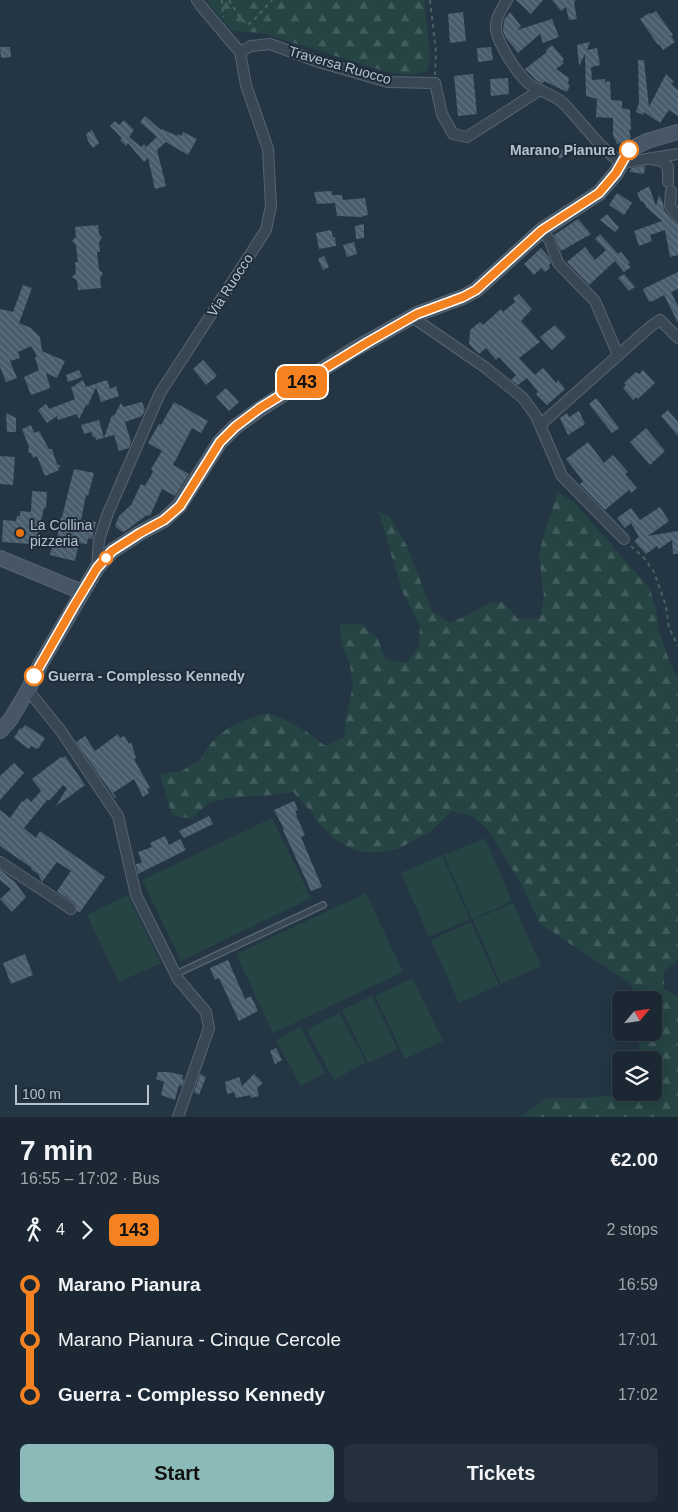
<!DOCTYPE html>
<meta charset="utf-8">
<style>
body{margin:0;font-family:Helvetica,sans-serif;background:#24303b;color:#f1f3f6;height:100vh;display:flex;flex-direction:column;font-size:19px;white-space:nowrap}
*{box-sizing:border-box;margin:0}
p{font-size:16px;color:#a0a6ac}
.icon{flex:none;width:28px;height:28px;fill:none;stroke:currentColor;stroke-width:2;stroke-linecap:round;stroke-linejoin:round}
.map{position:relative;height:1117px;overflow:hidden}
.details{display:flex;flex-direction:column;background:#1b2833;flex:1}
.details>*{flex:none}
.badge{padding:0 10px;border-radius:8px;font-size:18px;line-height:32px}
.needle{width:32px;rotate:61deg}
.controls{position:absolute;left:612px;top:991px;display:grid;gap:10px}
.controls a{display:grid;place-items:center;width:50px;height:50px;border-radius:8px;background:#1b2833;box-shadow:0 2px 12px #0003,0 0 0 1px #39444e;font-size:25px}
.scale{position:absolute;left:15px;bottom:12px;width:134px;box-sizing:border-box;padding-left:5px;border:2px solid #b5c2cd;border-top:0;font-size:14px;line-height:18px;white-space:nowrap;color:#b5c2cd;-webkit-text-stroke:4px #1d2c38;paint-order:stroke}
.map>.badge{position:absolute;translate:-50% -50%;box-shadow:0 0 0 2px #fff}
.legs{display:flex;align-items:center;gap:8px;height:55px;padding:0 20px;font-size:16px}
.legs p{margin-inline-start:auto}
.head{display:flex;align-items:center;justify-content:space-between;height:85px;padding:0 20px}
h1{font-size:28px;font-weight:700;line-height:38px}
.button{display:flex;gap:10px;margin-top:auto;padding:10px 20px}
.button a{flex:1;height:58px;border-radius:8px;background:#8bbbb9;color:#111;font-size:20px;font-weight:700;line-height:58px;text-align:center}
.button a+a{background:#24303b;color:#f1f3f6}
ul{padding:0 20px;list-style:none}
li{display:flex;align-items:center;gap:18px;height:55px;font-size:19px}
li i{display:grid;place-items:center;width:8px;height:100%;margin:0 6px;background:currentColor}
li i::after{content:'';width:12px;height:12px;margin:-6px;border:4px solid;border-radius:50%;background:#1b2833}
li p{margin-inline-start:auto}
li:first-child i{background:linear-gradient(#0000 50%,currentColor 0)}
li:last-child i{background:linear-gradient(currentColor 50%,#0000 0)}
.map>svg:first-child{display:block}
.forest{fill:url(#forest-firs)}
.park{fill:#264444}
.building{fill:url(#building-back-hatch)}
.lines{fill:none;stroke-linecap:round;stroke-linejoin:round}
.lane-casing{stroke:#566570;stroke-width:8}
.street-casing{stroke:#566570;stroke-width:12}
.secondary-casing{stroke:#566570;stroke-width:16}
.path{stroke:#466261;stroke-width:2;stroke-dasharray:4 4;stroke-linecap:butt}
.lane{stroke:#384753;stroke-width:5}
.street{stroke:#384753;stroke-width:10}
.secondary{stroke:#465666;stroke-width:14}
.line-1-casing{stroke:#fff;stroke-width:11}
.line-1{stroke:#f58220;stroke-width:8}
.stop-1-dot{fill:#fff;stroke:#f58220;stroke-width:2.5}
.food-dot{fill:#e8710a;stroke:#1d2c38;stroke-width:2}
.labels{text-anchor:middle;dominant-baseline:central;stroke-width:4;stroke-linejoin:round;paint-order:stroke}
.street-label{font-size:14px;fill:#b5c2cd;stroke:#1d2c38}
.stop-label{font-size:14px;font-weight:bold;fill:#b5c2cd;stroke:#1d2c38;text-anchor:end}
.poi-label{font-size:14px;fill:#b5c2cd;stroke:#1d2c38;text-anchor:start}
</style>
<div class="map">
<svg width="678" height="1117" viewBox="0 0 678 1117">
<defs>
<pattern id="forest-firs" width="22" height="20" patternUnits="userSpaceOnUse" patternTransform="scale(1.25)"><rect width="22" height="20" fill="#264444"/><path d="M5 1l3.5 6h-7zM16 11l3.5 6h-7z" fill="#435d5e"/></pattern>
<pattern id="building-back-hatch" width="6" height="6" patternUnits="userSpaceOnUse" patternTransform="scale(1.25)"><rect width="6" height="6" fill="#4a5d6d"/><path d="M-1 5l2 2M0 0l6 6M5-1l2 2" fill="none" stroke="#627381"/></pattern>
</defs>
<rect width="100%" height="100%" fill="#243644"/>
<g class="forest">
<polygon points="206,0 424,0 430,56 428,71 409,75 387,72 262,33 232,31"/>
<polygon points="558,492 575,503 650,589 656,609 659,631 666,652 674,672 678,675 678,960 664,971 664,989 678,997 678,1117 521,1117 546,1098 586,1098 616,1095 621,1091 621,1092 654,1092 654,1060 636,1060 642,1033 654,1032 654,1000 643,1000 627,981 540,924 522,885 488,830 473,816 452,811 431,831 398,849 377,853 356,851 337,841 321,826 308,808 293,792 272,795 228,798 207,804 192,819 172,815 160,774 182,771 200,760 212,742 228,728 250,718 268,713 288,721 307,732 325,746 344,737 346,715 353,686 350,665 342,645 340,624 361,624 378,639 385,659 407,663 419,646 420,625 402,591 379,512 389,516 407,546 432,611 450,623 470,614 488,603 503,602 518,619 540,618 544,597 539,554 544,534"/>
</g>
<g class="park">
<polygon points="272,818 311,898 181,961 142,880"/>
<polygon points="485,838 512,901 472,919 444,855"/>
<polygon points="442,855 470,919 429,937 401,873"/>
<polygon points="366,893 403,972 273,1033 236,954"/>
<polygon points="128,895 161,963 119,982 87,915"/>
<polygon points="513,903 541,966 501,984 473,920"/>
<polygon points="471,922 499,985 459,1003 431,940"/>
<polygon points="412,978 443,1041 405,1059 375,996"/>
<polygon points="372,996 398,1049 368,1063 342,1010"/>
<polygon points="339,1013 366,1062 334,1080 307,1030"/>
<polygon points="300,1027 325,1073 301,1086 276,1040"/>
</g>
<g class="building">
<polygon points="516,0 543,0 531,14"/>
<polygon points="552,0 576,0 574,2 577,19 569,20 566,7 561,11"/>
<polygon points="656,11 673,35 671,36 675,42 663,50 659,44 658,45 640,19 649,13 651,14"/>
<polygon points="463,12 466,41 450,43 448,14"/>
<polygon points="510,12 521,26 517,30 552,19 559,37 543,43 540,34 518,53 505,37 503,30 504,20"/>
<polygon points="590,42 587,50 597,48 600,65 591,67 592,80 605,79 605,82 610,81 611,100 622,101 622,108 630,110 631,130 629,130 631,139 628,141 617,144 613,135 613,118 596,117 597,99 586,96 585,54 579,66 577,45"/>
<polygon points="552,45 564,59 562,61 564,63 556,69 569,78 568,84 570,85 567,92 544,81 543,84 536,80 525,69 547,52 546,50"/>
<polygon points="0,47 10,47 11,57 1,58"/>
<polygon points="491,47 493,60 478,62 477,48"/>
<polygon points="638,60 644,60 649,107 666,74 674,82 671,84 678,90 678,116 669,110 660,123 644,112 643,115 636,112 639,103"/>
<polygon points="473,74 477,114 458,116 454,76"/>
<polygon points="508,78 509,94 491,96 490,79"/>
<polygon points="145,116 161,130 162,129 177,136 178,134 181,136 183,132 197,139 188,155 166,142 157,150 166,186 155,189 148,158 144,162 128,143 126,146 120,140 122,138 110,126 115,121 119,125 124,120 134,130 129,137 141,147 144,144 146,147 157,137 140,122"/>
<polygon points="92,130 99,143 93,148 88,141 86,134"/>
<polygon points="560,148 566,154 560,159 555,153"/>
<polygon points="645,166 644,174 630,172 631,168"/>
<polygon points="649,186 656,206 659,195 663,203 664,210 673,221 678,224 678,255 670,257 665,230 650,235 652,241 639,246 634,231 662,221 646,207 643,201 641,202 637,193"/>
<polygon points="332,191 332,195 342,195 343,200 365,198 368,215 363,216 363,217 337,216 335,203 317,204 314,192"/>
<polygon points="617,193 632,203 624,215 609,205"/>
<polygon points="607,214 619,228 615,232 600,220"/>
<polygon points="578,219 591,234 561,251 554,235"/>
<polygon points="364,224 364,238 356,239 355,226"/>
<polygon points="98,225 99,234 102,238 99,242 100,252 97,252 99,270 103,273 100,278 101,288 78,290 77,280 72,277 76,273 75,262 78,262 76,245 72,241 76,237 75,227"/>
<polygon points="331,230 333,237 335,237 336,246 319,249 316,233"/>
<polygon points="600,234 618,254 621,252 630,263 628,264 631,267 624,272 615,261 589,285 567,262 585,247 595,260 606,250 595,239"/>
<polygon points="354,242 357,254 347,257 343,245"/>
<polygon points="541,248 548,256 551,263 549,265 550,268 545,272 541,268 534,275 524,264"/>
<polygon points="324,256 329,267 323,270 318,259"/>
<polygon points="678,272 678,289 671,292 678,306 678,323 664,295 651,302 651,300 649,302 643,289"/>
<polygon points="624,274 635,287 629,291 618,278"/>
<polygon points="23,285 32,288 19,323 31,328 40,337 42,351 65,361 57,378 46,373 50,387 48,389 31,395 24,377 39,370 35,358 37,356 31,346 18,352 20,358 10,361 17,378 6,382 0,367 0,309 13,312"/>
<polygon points="519,294 532,309 521,321 540,342 519,358 535,375 543,368 556,383 558,380 565,389 547,405 536,394 538,392 527,378 518,385 511,380 516,375 499,357 496,360 486,348 479,354 469,344 470,330 480,322 483,325 501,309 503,312 515,302 513,298"/>
<polygon points="555,325 566,337 552,350 540,337"/>
<polygon points="203,360 217,376 206,385 193,369"/>
<polygon points="79,370 82,377 68,382 66,375"/>
<polygon points="643,370 655,383 638,399 637,397 633,400 623,388 626,385 624,383 636,372 639,374"/>
<polygon points="83,380 86,387 107,380 110,389 116,386 119,396 101,402 96,387 88,405 86,405 79,419 77,414 58,420 57,416 47,423 38,410 46,404 49,409 75,399 71,388"/>
<polygon points="226,388 239,402 229,411 216,397"/>
<polygon points="596,398 619,428 612,433 589,404"/>
<polygon points="142,402 145,410 142,416 125,422 131,442 129,448 119,451 114,435 96,440 95,437 93,437 91,432 84,434 81,425 99,420 104,438 112,415 114,416 121,403 123,407"/>
<polygon points="174,402 208,421 201,433 192,428 173,465 189,474 175,496 162,489 150,516 147,515 124,532 121,531 115,526 119,516 131,505 141,484 145,486 153,472 151,469 162,451 148,443 159,424 161,425"/>
<polygon points="668,410 678,422 678,436 661,416"/>
<polygon points="579,411 585,424 568,435 560,418 567,413 569,417"/>
<polygon points="6,413 16,418 16,432 7,432"/>
<polygon points="31,425 34,433 39,431 49,449 52,449 57,464 61,466 58,468 59,470 45,476 37,456 33,458 31,453 28,453 29,447 22,429"/>
<polygon points="646,428 665,451 650,465 630,442"/>
<polygon points="588,442 604,463 613,455 628,472 625,474 637,488 631,493 629,490 605,510 580,484 583,481 566,459"/>
<polygon points="0,456 15,457 13,485 0,484"/>
<polygon points="74,469 94,473 88,496 86,495 81,520 96,522 92,539 88,538 87,544 79,543 75,561 50,555 54,538 57,539 61,517 62,517"/>
<polygon points="32,491 47,492 46,508 44,508 37,538 31,538 30,544 2,542 3,520 16,521 17,516 20,516 20,511 31,512"/>
<polygon points="660,507 669,521 648,536 678,531 678,554 673,554 672,540 659,549 657,546 646,554 634,541 639,537 631,523 625,528 617,518 631,508 640,520"/>
<polygon points="25,725 45,738 38,749 31,746 29,749 14,738 20,728 22,729"/>
<polygon points="118,734 120,738 124,736 129,744 131,742 136,758 134,759 150,788 147,789 149,793 143,797 134,779 113,793 116,797 115,798 76,742 85,736 95,751"/>
<polygon points="65,756 85,785 56,806 67,788 63,785 49,801 48,799 24,828 36,838 40,831 105,877 80,912 77,911 75,904 57,891 71,871 57,862 42,882 38,874 31,869 32,868 0,846 0,810 10,818 22,801 23,802 27,798 31,802 41,791 32,779 61,757 62,758"/>
<polygon points="14,763 24,773 0,800 0,776"/>
<polygon points="294,801 298,810 295,811 297,815 296,815 305,835 301,837 322,887 311,891 283,830 284,829 274,810"/>
<polygon points="209,816 213,824 184,838 179,831"/>
<polygon points="165,836 169,845 180,839 186,850 138,874 136,864 142,863 138,852 152,847 150,843"/>
<polygon points="0,870 15,882 26,897 12,912 0,899 11,889 0,880"/>
<polygon points="25,954 33,975 11,984 3,963"/>
<polygon points="228,960 245,999 251,996 258,1011 239,1021 219,978 215,980 210,968"/>
<polygon points="276,1048 282,1060 275,1064 270,1051"/>
<polygon points="158,1072 168,1072 183,1075 182,1079 184,1080 182,1086 179,1085 175,1100 161,1095 164,1082 156,1079"/>
<polygon points="200,1074 206,1077 199,1095 194,1092"/>
<polygon points="254,1074 263,1083 257,1088 259,1096 251,1098 250,1095 236,1098 234,1092 227,1094 225,1082 239,1077 242,1086"/>
</g>
<g class="lines">
<defs>
<polyline id="lane" points="176,974 323,905"/>
<g id="street">
<path d="M 507,0 C 503,7 496,16 496,25 C 494,40 520,78 532,86 C 542,92 555,95 563,103 C 583,123 598,147 622,163 L 678,154"/>
<polyline points="240,52 251,46 270,44 322,63 388,82 435,83 442,114 453,134 467,137 540,90"/>
<polyline points="651,159 662,161 668,167 668,182"/>
<polyline points="671,191 670,206 678,217"/>
<polyline points="542,230 550,241 558,263 595,301 618,355"/>
<polyline points="412,317 486,368 523,398 536,416 562,476 624,539"/>
<polyline points="540,425 651,326 660,320 678,338"/>
<polyline points="97,568 99,540 108,513 160,393 266,230 271,206 268,149 246,85 240,52 201,6 197,0"/>
<polyline points="28,690 61,731 118,816 136,895 178,979 206,1012 209,1028 178,1117"/>
<polyline points="0,862 71,909"/>
</g>
<g id="secondary">
<polyline points="0,558 82,592"/>
<polyline points="0,731 10,720 28,690 41,663 97,568 112,551 140,533 164,520 179,506 220,442 235,427 260,409 353,350 417,314 463,297 476,290 542,230 599,193 616,173 629,150 647,141 678,132"/>
</g>
</defs>
<use href="#lane" class="lane-casing"/>
<use href="#street" class="street-casing"/>
<use href="#secondary" class="secondary-casing"/>
<g class="path">
<polyline points="222,0 223,17"/>
<polyline points="229,0 239,16 247,25 253,21 272,0"/>
<polyline points="430,0 436,52 435,75"/>
<polyline points="631,546 644,558 654,572 666,606 669,628 678,646"/>
</g>
<use href="#lane" class="lane"/>
<use href="#street" class="street"/>
<use href="#secondary" class="secondary"/>
</g>
<g class="lines">
<defs>
<polyline id="line-1" points="34,676 74,606 97,568 112,551 140,533 164,520 180,506 220,442 235,427 260,408 368,342 417,314 463,297 476,290 542,230 599,193 616,173 629,150"/>
</defs>
<use href="#line-1" class="line-1-casing"/>
<use href="#line-1" class="line-1"/>
</g>
<g class="stop-1-dot">
<circle cx="629" cy="150" r="9"/>
<circle cx="106" cy="558" r="6"/>
<circle cx="34" cy="676" r="9"/>
</g>
<circle class="food-dot" cx="20" cy="533" r="5"/>
<g class="labels">
<g class="street-label">
<text transform="translate(340 65) rotate(16)">Traversa Ruocco</text>
<text transform="translate(230 285) rotate(-57)">Via Ruocco</text>
</g>
<g class="stop-label">
<text x="615" y="150">Marano Pianura</text>
<text x="48" y="676" text-anchor="start">Guerra - Complesso Kennedy</text>
</g>
<g class="poi-label">
<text x="30" y="525">La Collina<tspan x="30" dy="16">pizzeria</tspan></text>
</g>
</g>
</svg>
<div class="controls">
<a><svg class="needle" viewBox="-14 -14 28 28"><path d="M0-13l5 13h-10z" fill="#e53935"/><path d="M0 13l5-13h-10z" fill="#a0a6ac"/></svg></a>
<a><svg class="icon" aria-label="layers" viewBox="0 0 24 24"><path d="M12 4l9 5-9 5-9-5zM3 14l9 5 9-5"/></svg></a>
</div>
<div class="scale">100 m</div>
<b class="badge" style="left:302px;top:382px;background:#f58220;color:#111">143</b>
</div>
<section class="details">
<div class="head"><div><h1>7 min</h1><p>16:55 – 17:02 · Bus</p></div><b>€2.00</b></div>
<div class="legs"><svg class="icon" aria-label="walk" viewBox="0 0 24 24"><circle cx="13" cy="4" r="2"/><path d="M13 8l-2 6 4 7M11 14l-3 7M7 12l3-4h3l4 4"/></svg>4<svg class="icon" aria-label="forward" viewBox="0 0 24 24"><path d="M9 5l7 7-7 7"/></svg><b class="badge" style="background:#f58220;color:#111">143</b><p>2 stops</p></div>
<ul>
<li><i style="color:#f58220"></i><b>Marano Pianura</b><p>16:59</p></li>
<li><i style="color:#f58220"></i><span>Marano Pianura - Cinque Cercole</span><p>17:01</p></li>
<li><i style="color:#f58220"></i><b>Guerra - Complesso Kennedy</b><p>17:02</p></li>
</ul>
<div class="button"><a>Start</a><a>Tickets</a></div>
</section>
